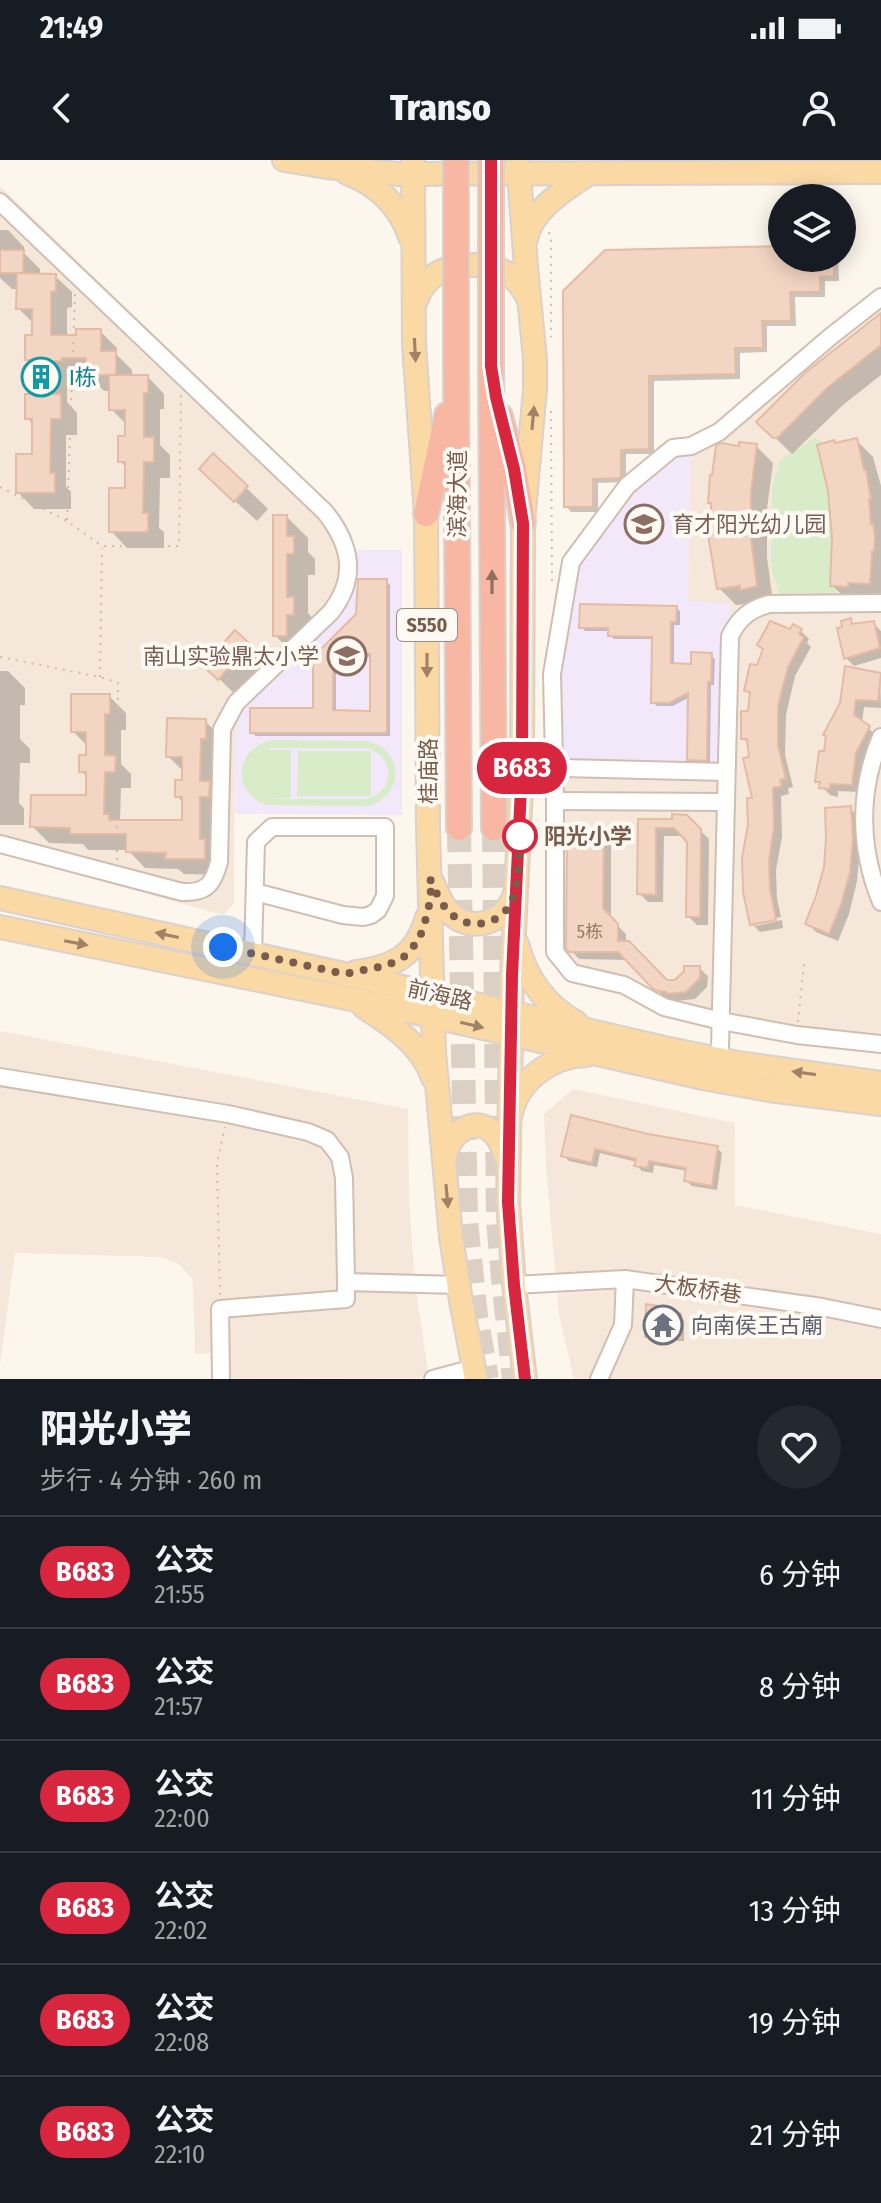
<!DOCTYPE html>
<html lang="zh">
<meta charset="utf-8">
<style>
body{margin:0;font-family:"Fira Sans Condensed","Noto Sans SC",sans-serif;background:#242831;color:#f1f3f6;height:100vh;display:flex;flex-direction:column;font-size:30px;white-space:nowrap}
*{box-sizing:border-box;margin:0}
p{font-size:26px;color:#9ea1a6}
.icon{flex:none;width:44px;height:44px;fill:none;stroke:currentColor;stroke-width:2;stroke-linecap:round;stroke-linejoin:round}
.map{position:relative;height:1219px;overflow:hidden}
.details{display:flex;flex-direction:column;background:#171b24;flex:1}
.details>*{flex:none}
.badge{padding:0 16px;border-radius:26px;font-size:28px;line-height:52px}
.tools{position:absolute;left:768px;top:24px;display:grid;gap:16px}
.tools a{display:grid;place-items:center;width:88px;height:88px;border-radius:50%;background:#171b24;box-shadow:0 4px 20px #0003;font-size:40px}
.you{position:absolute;width:40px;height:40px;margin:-20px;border:6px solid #fff;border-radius:50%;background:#1a73e8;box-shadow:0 0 0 12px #1a73e833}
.map>.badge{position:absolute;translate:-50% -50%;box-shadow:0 0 0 4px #fff}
.round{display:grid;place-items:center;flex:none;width:84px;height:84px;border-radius:42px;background:#242831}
.headline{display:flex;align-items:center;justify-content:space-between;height:136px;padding:0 40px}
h1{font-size:38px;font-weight:800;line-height:60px}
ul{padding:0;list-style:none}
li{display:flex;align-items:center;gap:24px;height:112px;padding:0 40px;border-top:2px solid #363941}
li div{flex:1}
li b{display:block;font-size:30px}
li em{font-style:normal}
li .badge{min-width:88px;font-weight:700;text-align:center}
.status{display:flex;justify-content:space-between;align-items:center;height:56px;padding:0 40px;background:#171b24;direction:ltr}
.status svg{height:22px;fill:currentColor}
header{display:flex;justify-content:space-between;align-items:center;height:104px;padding:0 40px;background:#171b24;font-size:36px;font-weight:800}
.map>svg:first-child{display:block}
.residential{fill:#f5e8da}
.commercial{fill:#fde8e0}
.education{fill:#f3e8fa}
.green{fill:#d8ecc9;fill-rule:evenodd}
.shadow{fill:#0003;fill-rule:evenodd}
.building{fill:#f3d5c3;stroke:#e6bba3;stroke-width:2;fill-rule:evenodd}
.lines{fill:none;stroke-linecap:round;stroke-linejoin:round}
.highway-tunnel{stroke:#dcd0c4;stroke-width:24;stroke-dasharray:24 12;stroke-linecap:butt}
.minor-casing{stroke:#d1beb0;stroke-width:20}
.major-casing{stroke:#dad1cd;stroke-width:26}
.highway-casing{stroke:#dad1cd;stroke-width:28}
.path{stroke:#d9b8a5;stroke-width:2;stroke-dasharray:2 6;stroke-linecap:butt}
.minor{stroke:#fff;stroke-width:16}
.major{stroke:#fbd9a5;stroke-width:22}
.highway{stroke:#f7b7a3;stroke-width:24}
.highway-bridge-casing{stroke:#dad1cd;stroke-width:28;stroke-linecap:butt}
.highway-bridge{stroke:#f7b7a3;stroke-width:24}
.oneway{fill:#a18267}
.oneway2{fill:#936e5e}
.line-casing{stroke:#fff;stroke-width:18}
.line{stroke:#d7263d;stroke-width:12}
.walk{stroke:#7a5c4d;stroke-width:8;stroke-dasharray:0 14.4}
.stop-dot{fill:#fff;stroke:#d7263d;stroke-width:4}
.labels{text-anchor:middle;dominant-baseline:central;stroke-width:8;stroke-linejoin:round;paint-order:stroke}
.number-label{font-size:18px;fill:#987a6a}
.shield{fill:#fffaf3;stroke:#a28b7f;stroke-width:2}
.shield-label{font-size:20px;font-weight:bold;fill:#7a5c4d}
.culture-label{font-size:22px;fill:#0d838f;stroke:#fffaf3;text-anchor:start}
.street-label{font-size:22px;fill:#7a5c4d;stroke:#fffaf3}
.education-label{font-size:22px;fill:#785e54;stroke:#fffaf3;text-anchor:start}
.stop-label{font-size:22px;font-weight:bold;fill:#7a5c4d;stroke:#fffaf3;text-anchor:start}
.worship-label{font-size:22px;fill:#5b616d;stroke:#fffaf3;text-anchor:start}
</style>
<div class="status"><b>21:49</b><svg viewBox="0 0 49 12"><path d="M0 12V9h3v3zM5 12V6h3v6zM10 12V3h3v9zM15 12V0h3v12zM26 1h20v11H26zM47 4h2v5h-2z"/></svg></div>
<header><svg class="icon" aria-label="back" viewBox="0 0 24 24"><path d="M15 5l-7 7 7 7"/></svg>Transo<svg class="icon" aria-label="person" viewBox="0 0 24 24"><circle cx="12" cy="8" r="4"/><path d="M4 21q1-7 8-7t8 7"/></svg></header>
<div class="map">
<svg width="881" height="1219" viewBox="0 0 881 1219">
<rect width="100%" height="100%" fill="#fdf6ec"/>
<g class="residential">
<polygon points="0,26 342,356 351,374 355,390 354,409 235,570 234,743 223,755 0,693"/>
<polygon points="881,137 881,884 721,861 572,813 558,796 555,608 691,286"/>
<polygon points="0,871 408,949 409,1041 415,1124 429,1218 213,1219 212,1193 195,1194 193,1125 192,1119 179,1104 161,1097 15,1093 0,1205"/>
<polygon points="573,929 735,963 735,1045 881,1074 881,1219 574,1219 559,1155 546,1007 544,954"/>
</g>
<polygon class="commercial" points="625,1109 823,1137 881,1149 881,1170 820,1157 625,1130 558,1136 556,1115"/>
<g class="education">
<polygon points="691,286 688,441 730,443 726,612 555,608 552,514 571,402 627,326"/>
<polygon points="355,390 402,390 402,655 235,654 235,570 239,554 251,538 335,454 354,409"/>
</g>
<g class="green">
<polygon points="815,277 825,285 844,406 832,444 780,436 771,408 772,325 780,301"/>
<path d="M 272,580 L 368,581 C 405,591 404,636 368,646 L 266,645 C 230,631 235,588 272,580 ZM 271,588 L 367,588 C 395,596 396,630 367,639 L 268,639 L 291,638 L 291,590 L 267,590 Z"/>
<polygon points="298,591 371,591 371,636 297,636"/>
</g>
<g class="shadow">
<polygon points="0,70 8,70 24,87 24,93 40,109 40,116 55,116 72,132 72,147 67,148 67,177 100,171 117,188 117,195 132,210 132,217 148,217 164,234 164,249 160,249 160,285 170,295 170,318 160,318 159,368 164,372 164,388 127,388 111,371 127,330 127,308 120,301 127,278 127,265 111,249 111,231 104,231 88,214 67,216 67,242 77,253 77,275 66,275 66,327 71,332 71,349 34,349 18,332 34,296 34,265 27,258 34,236 34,206 27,199 34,177 34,164 18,148 19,129 12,129 0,118"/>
<polygon points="782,88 782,98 838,98 839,121 825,121 825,137 795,137 796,166 767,166 767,192 740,193 740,219 654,221 654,294 626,294 626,322 598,323 598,352 571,352 566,346 565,132"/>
<polygon points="881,155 881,215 843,245 792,294 759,262"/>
<polygon points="856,280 873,297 881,326 881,439 849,442 832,425 836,285"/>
<polygon points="756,286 773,303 767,349 767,397 773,442 736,445 719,428 740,288"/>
<polygon points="214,296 268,349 257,361 223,330"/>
<polygon points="287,357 308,378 308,392 315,399 315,415 308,415 308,453 314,460 308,476 307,497 296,497 275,475"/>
<path d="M 386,421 L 390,425 L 390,576 L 256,576 L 252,573 L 315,550 L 315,498 L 358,454 ZM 336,497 L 372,497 L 372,553 L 336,552 Z"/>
<polygon points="676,448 680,451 680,465 674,465 674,505 693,506 711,495 715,499 714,525 711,525 710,603 693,603 689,599 690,537 673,546 657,546 653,542 654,479 614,479 610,475 610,471 585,471 581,467"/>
<polygon points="851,461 856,466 873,463 881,471 881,498 854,506 846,498"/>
<polygon points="801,471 809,479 807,483 811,487 795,516 786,555 785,595 793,627 788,628 789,634 781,636 782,677 776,710 777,739 781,757 755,762 755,766 782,760 783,768 760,772 752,764 754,640 750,585 743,578 752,536 746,530 758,508 791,472"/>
<polygon points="235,473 270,507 241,540 206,506"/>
<polygon points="0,511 8,511 25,528 25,545 20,545 20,579 30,589 30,603 20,603 19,643 24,648 24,665 0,665"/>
<polygon points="880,515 881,548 864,547 862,563 877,576 864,602 860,632 838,631 838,637 830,635 817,621 842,543"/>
<polygon points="109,536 126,553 126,570 121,570 121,604 131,614 131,628 121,628 120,662 184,662 184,643 177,636 184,622 184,612 168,596 205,561 222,578 221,715 184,714 178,709 145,708 128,690 88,690 83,684 49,683 32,666 88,637 88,618 81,611 88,597 88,587 73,571"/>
<polygon points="850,649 859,657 860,688 857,721 849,754 838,781 816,772 807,763"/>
<polygon points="686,657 709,679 708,765 697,765 688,756 689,681 685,676 664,676 663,742 648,742 639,733 640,661 674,661"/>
<polygon points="581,677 603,677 611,686 611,759 626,774 626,783 666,822 676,822 699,808 708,816 707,827 695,839 676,841 664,837 628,800 579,799 568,787"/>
<polygon points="648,976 717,988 722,993 717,1030 692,1026 686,1021 688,1011 654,1005 653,1013 642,1011 636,1005 637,1002 600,993 597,1007 569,1001 564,996"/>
<polygon points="680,1156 684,1160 684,1181 651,1180 647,1176"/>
</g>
<g class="building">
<polygon points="782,86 782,98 834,98 834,116 820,117 820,132 790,132 791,161 762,161 763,188 735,188 736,214 649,216 649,289 621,290 621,317 619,318 593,319 593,347 564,347 563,131 605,90"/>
<polygon points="0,90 24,90 23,113 0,113"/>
<polygon points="17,113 56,114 56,131 51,132 51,175 76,175 76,169 101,169 101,191 116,191 116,215 85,215 86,198 62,198 62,201 51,201 51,234 61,234 61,259 51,259 50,313 55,313 55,333 16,333 16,294 32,294 32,259 25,259 25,234 32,234 32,200 25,200 25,175 32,175 32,149 16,149"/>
<polygon points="881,153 881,185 827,228 777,278 773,278 756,262 805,213"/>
<polygon points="109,215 148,215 148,233 144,233 144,277 154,277 154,302 144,302 143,353 148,353 148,372 109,372 109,328 125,328 125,302 118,302 118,276 125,276 125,250 109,250"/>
<polygon points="857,278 864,310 866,310 871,339 869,339 871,364 873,363 875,377 874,391 872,391 870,424 848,423 848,427 830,426 832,378 828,331 817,285 834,280 835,283"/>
<polygon points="739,282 757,284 751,332 751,379 757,426 740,430 740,426 717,429 709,381 708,367 711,367 711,343 708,343 710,315 712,315 716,286 721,283 739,286"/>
<polygon points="213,293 248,326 234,342 199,309"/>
<polygon points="273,355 287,355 287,376 294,376 294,394 287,394 287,437 294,437 294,455 287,455 287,476 273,476"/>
<path d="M 358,419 L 387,419 L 387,573 L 250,573 L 250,548 L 313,548 L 313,497 L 356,454 ZM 333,494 L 370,494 L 370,551 L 333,550 Z"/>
<polygon points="580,444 677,446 676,462 671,462 671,503 691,504 691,492 712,493 711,522 708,522 707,601 687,600 688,533 669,543 651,543 652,477 608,476 608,468 579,468"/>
<polygon points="851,458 852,464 874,461 880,488 844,499 837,468 842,467 841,461"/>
<polygon points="770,461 790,469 793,464 802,469 799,474 804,477 788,507 778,546 778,585 786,619 780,620 782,626 773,628 774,667 769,700 770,729 776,760 750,765 743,732 742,698 748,665 747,638 752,638 743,598 749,597 747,579 741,579 741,551 748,551 750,532 744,531 750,504 757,505 763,489 757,485"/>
<polygon points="235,470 250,484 218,520 203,506"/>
<polygon points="845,506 881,513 878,541 856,540 854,555 870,566 856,593 852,625 830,624 830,629 819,628 820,622 815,622 819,591 824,591 826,576 823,575 840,543"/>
<polygon points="71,534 110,534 110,554 105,554 105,595 116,596 115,612 105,612 104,654 109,654 109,660 182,660 182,637 175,637 175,620 182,620 182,597 166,597 167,558 206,559 206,579 201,579 200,621 210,621 209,637 200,637 200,679 205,679 205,699 165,699 166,693 126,692 126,674 70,674 70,668 30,667 31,635 86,635 86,612 79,612 79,595 86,595 86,572 71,572"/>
<polygon points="851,646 853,678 850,712 841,745 829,774 805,764 816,736 824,707 826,678 825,648"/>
<polygon points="672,654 687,655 701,669 700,757 686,757 687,682 674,668 656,668 656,735 637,734 638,659 672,659"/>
<polygon points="567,673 580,673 580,675 604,675 603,748 618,764 618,781 629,781 667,820 675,820 684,811 684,806 700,806 700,818 686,832 666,834 666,832 659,831 653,829 618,792 569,792 566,788"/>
<polygon points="571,955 648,974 718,986 712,1026 684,1021 686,1008 649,1001 648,1008 634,1006 636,999 595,989 592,1003 561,996"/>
<polygon points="646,1144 665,1147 681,1154 681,1178 645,1177"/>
</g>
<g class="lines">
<g class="highway-tunnel">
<polyline points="459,668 466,1061 476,1156 487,1219"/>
<polyline points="494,668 498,1060 503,1119 514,1219"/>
</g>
<defs>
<g id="minor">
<path d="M 0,42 L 325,352 C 351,385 358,417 331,452 L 236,543 L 222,569 L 219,702 C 213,725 206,733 182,732 L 0,684"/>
<polyline points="881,137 830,177 719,272 691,286 673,288 627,326 571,402 552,514 555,641 555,792 572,813 624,825 664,847 721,861 797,875 881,884"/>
<path d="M 881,577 C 858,631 859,688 881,742"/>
<polyline points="522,607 726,612"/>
<polyline points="555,641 725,642"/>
<polyline points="253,794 256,682 272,667 385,667 385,736 378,750 371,755 363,757 343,755 255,732"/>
<path d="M 720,889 L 730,476 C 739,458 750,449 769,444 L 881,443"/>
<polyline points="0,917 228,954 308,972 327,980 340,997 344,1018 346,1122"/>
<polyline points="514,1125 625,1119 822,1147 881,1159"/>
<polyline points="221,1219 220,1149 346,1139 346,1122 458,1125"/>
<polyline points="433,1219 474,1208"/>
<polyline points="599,1219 623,1165 625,1119"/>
</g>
<g id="major">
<polyline points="284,0 327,7 399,14 881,12"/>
<polyline points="413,0 414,185 426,354 428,667 434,892 451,1077 461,1141 476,1219"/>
<polyline points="518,0 526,107 535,199 535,229 523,363 522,607 512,815 508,1042 514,1125 525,1219"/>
<path d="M 347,13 C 377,24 400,46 410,77"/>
<path d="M 526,79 C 532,49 565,30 588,14"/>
<path d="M 414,145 C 417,138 420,129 426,123 C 443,102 486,100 508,114 C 518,120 523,128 528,138"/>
<path d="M 433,723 C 437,733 441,744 449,752 C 471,775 507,762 515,733"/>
<polyline points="0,738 407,828 664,888 738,903 881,923"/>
<polyline points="0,767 400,849 703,918 769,930 881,944"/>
<path d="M 517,784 C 526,818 546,846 577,863"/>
<path d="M 356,812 C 394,807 416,796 427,757"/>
<path d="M 364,847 C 392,865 422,885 433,918"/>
<path d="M 511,953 C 519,919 552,896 586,895"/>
<path d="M 445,997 C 449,972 477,952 496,976 C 502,983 504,992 507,1000"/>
</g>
<g id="highway">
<polyline points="456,206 459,668"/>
<polyline points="491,206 494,668"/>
<polyline points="500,256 514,309 523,363"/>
<polyline points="426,354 447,255"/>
</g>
</defs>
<use href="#minor" class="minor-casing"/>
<use href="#major" class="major-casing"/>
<use href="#highway" class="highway-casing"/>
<g class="path">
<polyline points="549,72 551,79 551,177"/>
<polyline points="551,251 552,425"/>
<polyline points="0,327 67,361 102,386 179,386 181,235"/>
<polyline points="67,360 75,134"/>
<polyline points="0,497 100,517 118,523 117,701"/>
<polyline points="100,517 102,388"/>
<polyline points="798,862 804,804"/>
<polyline points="220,1135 217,1003 225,967"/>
</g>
<use href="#minor" class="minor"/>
<use href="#major" class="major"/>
<use href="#highway" class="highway"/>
<defs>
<g id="highway-bridge">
<polyline points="456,0 456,206"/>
<polyline points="491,0 491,206"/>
</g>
</defs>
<use href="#highway-bridge" class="highway-bridge-casing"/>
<use href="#highway-bridge" class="highway-bridge"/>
</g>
<defs><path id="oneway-solid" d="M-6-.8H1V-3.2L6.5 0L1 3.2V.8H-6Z" transform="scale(2)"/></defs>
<g class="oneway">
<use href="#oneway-solid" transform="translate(415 190) rotate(87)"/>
<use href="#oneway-solid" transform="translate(533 258) rotate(-85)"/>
<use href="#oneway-solid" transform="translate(427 505) rotate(90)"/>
<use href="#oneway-solid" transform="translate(167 775) rotate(-168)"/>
<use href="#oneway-solid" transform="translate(76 783) rotate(11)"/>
<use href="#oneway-solid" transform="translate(472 865) rotate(13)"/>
<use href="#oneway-solid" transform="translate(804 913) rotate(-172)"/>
<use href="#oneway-solid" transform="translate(447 1036) rotate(85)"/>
</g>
<use class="oneway2" href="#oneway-solid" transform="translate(492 422) rotate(-90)"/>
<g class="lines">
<defs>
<polyline id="line" points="491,0 491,206 496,237 514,309 523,363 522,607 512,815 508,1042 514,1125 525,1219"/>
</defs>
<use href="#line" class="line-casing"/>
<use href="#line" class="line"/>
<path class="walk" d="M 223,787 L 345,814 L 388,805 L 405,796 L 419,780 L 427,755 L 431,736 L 430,719 C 435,730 440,742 448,751 C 468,773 504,765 513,738 C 520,718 518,696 520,676"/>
</g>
<defs>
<symbol id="building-ring" viewBox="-11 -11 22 22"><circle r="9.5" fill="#fffaf3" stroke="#0f9aa8" stroke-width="1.5"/><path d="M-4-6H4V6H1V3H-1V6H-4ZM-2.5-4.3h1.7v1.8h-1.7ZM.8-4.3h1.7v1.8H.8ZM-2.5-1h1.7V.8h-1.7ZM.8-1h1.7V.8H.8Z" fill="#0f9aa8"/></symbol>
<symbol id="school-ring" viewBox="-11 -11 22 22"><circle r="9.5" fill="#fffaf3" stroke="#8d6e63" stroke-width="1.5"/><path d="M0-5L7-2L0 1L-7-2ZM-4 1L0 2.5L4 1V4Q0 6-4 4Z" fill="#8d6e63"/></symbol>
<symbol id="temple-ring" viewBox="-11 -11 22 22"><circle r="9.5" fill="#fffaf3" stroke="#6b7280" stroke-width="1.5"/><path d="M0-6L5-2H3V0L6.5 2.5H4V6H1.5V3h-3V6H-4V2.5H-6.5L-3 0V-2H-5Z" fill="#6b7280"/></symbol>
</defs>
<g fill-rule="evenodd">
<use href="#building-ring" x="19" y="195" width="44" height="44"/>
<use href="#school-ring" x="622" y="342" width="44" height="44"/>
<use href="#school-ring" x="325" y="474" width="44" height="44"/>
<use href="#temple-ring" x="641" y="1143" width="44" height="44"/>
</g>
<circle class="stop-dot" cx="520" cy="676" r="16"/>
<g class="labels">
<g class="number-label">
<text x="590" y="772">5栋</text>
</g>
<rect class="shield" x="397" y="449" width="60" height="32" rx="6"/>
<g class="shield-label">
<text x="427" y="465">S550</text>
</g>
<g class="culture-label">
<text x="69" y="217">I栋</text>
</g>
<g class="street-label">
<text transform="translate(457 334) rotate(-90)">滨海大道</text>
<text transform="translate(428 611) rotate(-90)">桂庙路</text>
<text transform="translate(440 835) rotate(13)">前海路</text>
<text transform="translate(698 1129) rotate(8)">大板桥巷</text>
</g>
<g class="education-label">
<text x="672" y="364">育才阳光幼儿园</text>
<text x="319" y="496" text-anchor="end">南山实验鼎太小学</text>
</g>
<g class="stop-label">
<text x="544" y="676">阳光小学</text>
</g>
<g class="worship-label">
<text x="691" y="1165">向南侯王古廟</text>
</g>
</g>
</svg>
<div class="tools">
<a><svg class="icon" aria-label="layers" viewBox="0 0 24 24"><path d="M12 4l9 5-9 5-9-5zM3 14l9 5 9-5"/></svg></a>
</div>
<div class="you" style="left:223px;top:787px"></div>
<b class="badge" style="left:522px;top:608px;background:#d7263d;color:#fff">B683</b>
</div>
<section class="details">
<div class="headline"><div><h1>阳光小学</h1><p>步行 · 4 分钟 · 260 m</p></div><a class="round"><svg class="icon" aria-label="heart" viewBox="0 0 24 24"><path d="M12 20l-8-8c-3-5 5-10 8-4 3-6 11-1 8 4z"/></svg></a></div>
<ul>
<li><span class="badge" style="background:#d7263d;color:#fff">B683</span><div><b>公交</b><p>21:55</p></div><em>6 分钟</em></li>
<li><span class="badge" style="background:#d7263d;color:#fff">B683</span><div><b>公交</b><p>21:57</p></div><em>8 分钟</em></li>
<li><span class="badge" style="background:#d7263d;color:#fff">B683</span><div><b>公交</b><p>22:00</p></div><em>11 分钟</em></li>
<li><span class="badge" style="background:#d7263d;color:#fff">B683</span><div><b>公交</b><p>22:02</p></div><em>13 分钟</em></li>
<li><span class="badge" style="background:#d7263d;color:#fff">B683</span><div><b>公交</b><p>22:08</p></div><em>19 分钟</em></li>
<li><span class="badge" style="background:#d7263d;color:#fff">B683</span><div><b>公交</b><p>22:10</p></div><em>21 分钟</em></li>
</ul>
</section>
